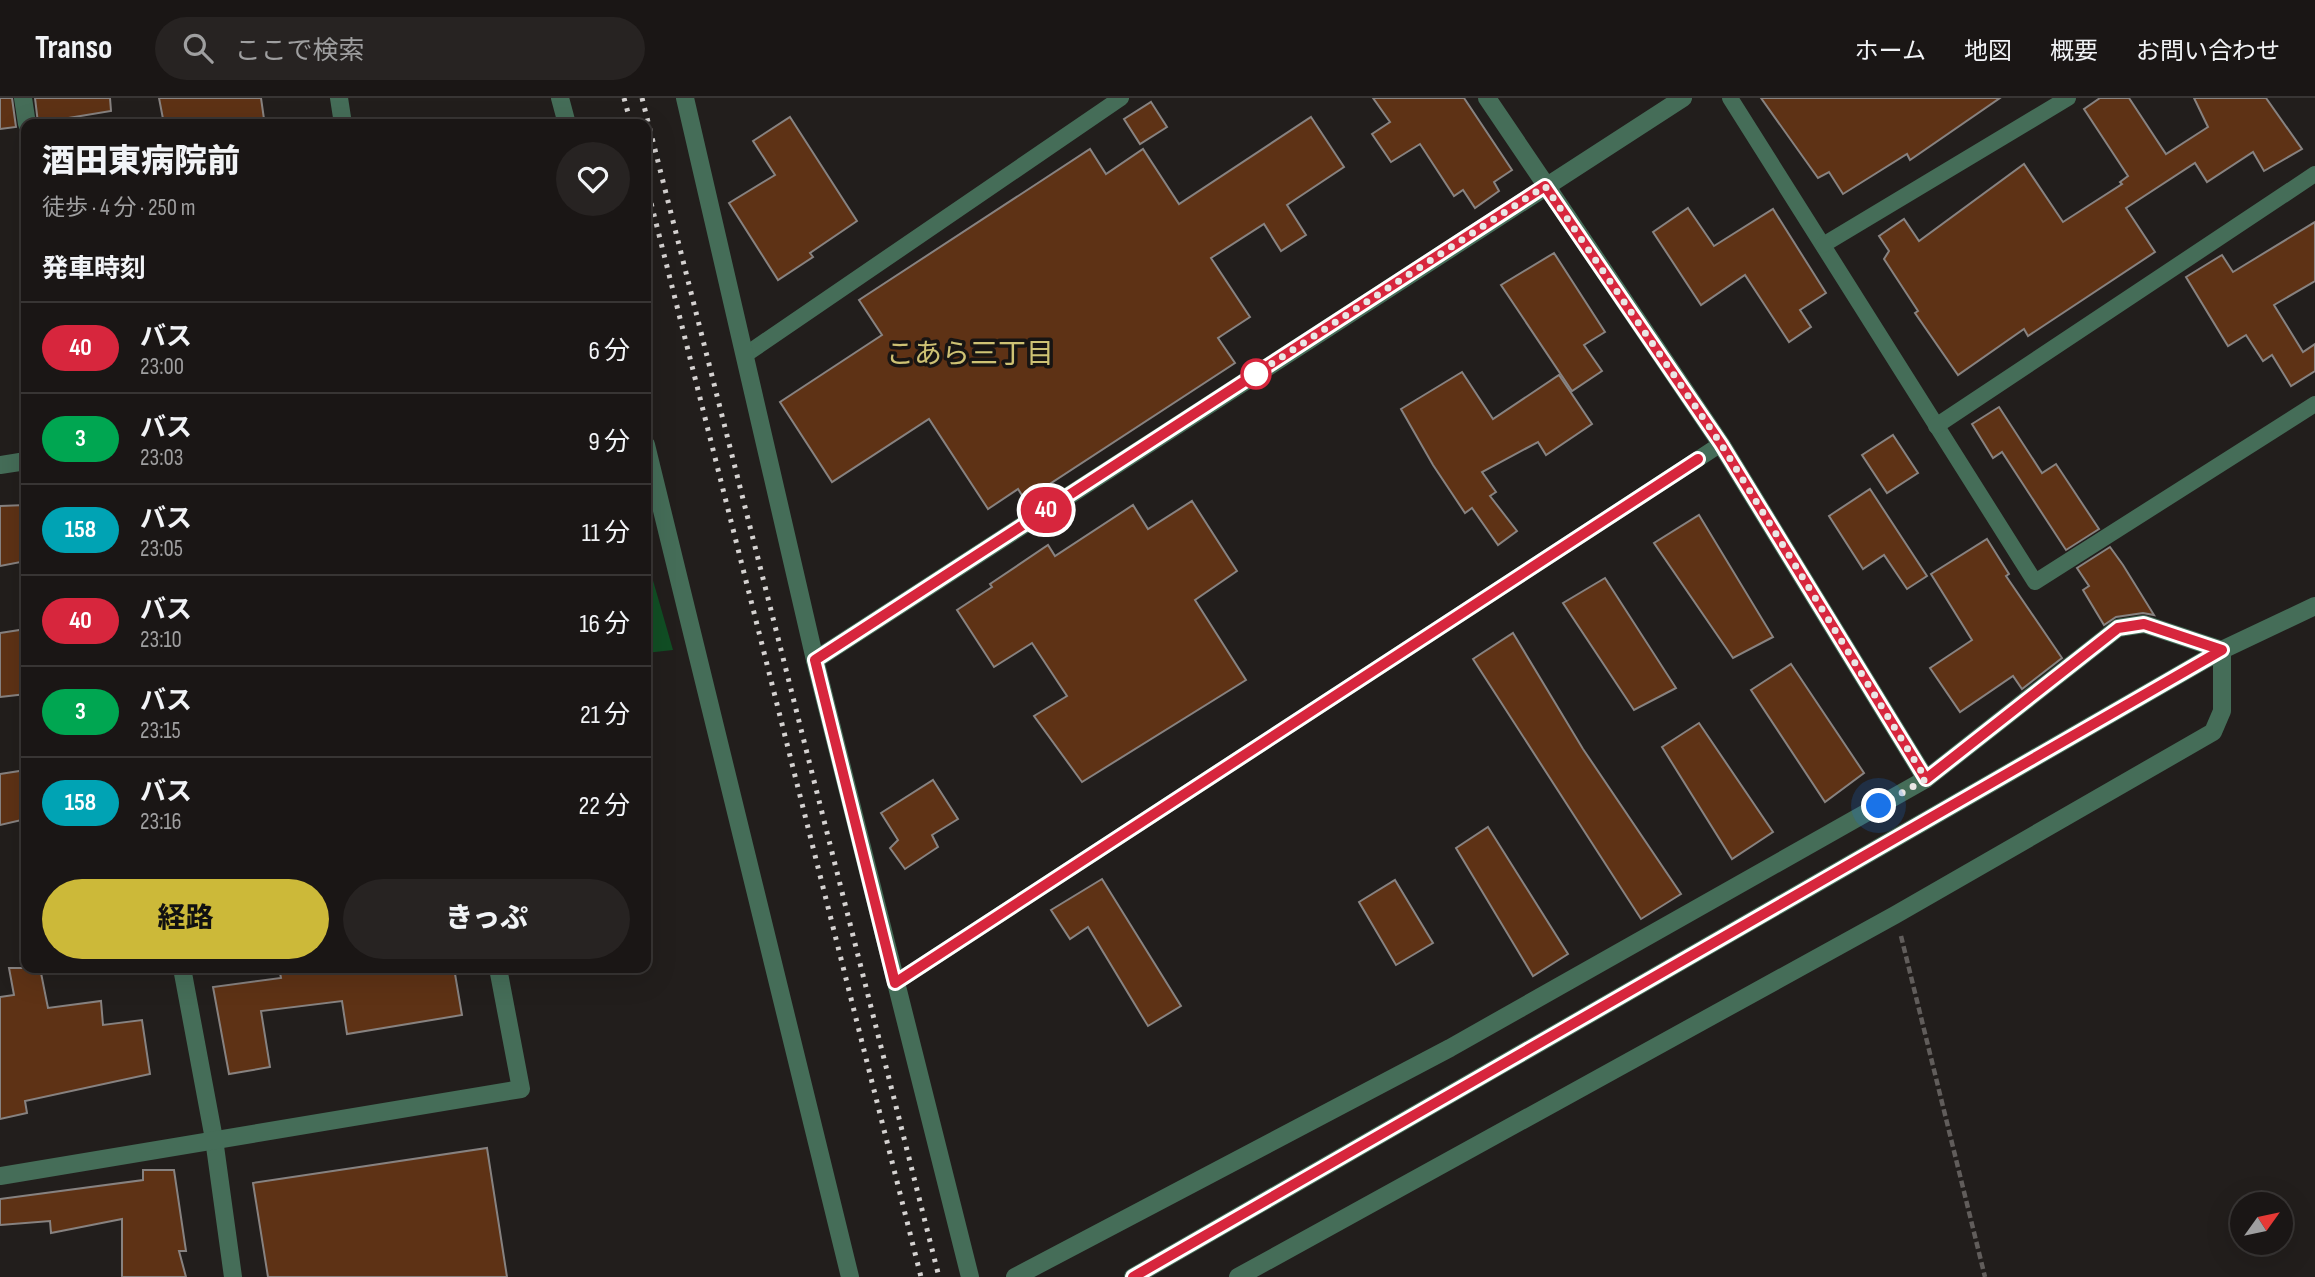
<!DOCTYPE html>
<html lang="ja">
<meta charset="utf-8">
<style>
body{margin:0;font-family:"Sofia Sans Condensed","Noto Sans JP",sans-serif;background:#272322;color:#f1f3f6;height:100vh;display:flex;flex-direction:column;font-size:26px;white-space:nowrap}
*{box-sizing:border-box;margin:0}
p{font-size:23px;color:#9f9fa0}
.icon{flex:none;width:38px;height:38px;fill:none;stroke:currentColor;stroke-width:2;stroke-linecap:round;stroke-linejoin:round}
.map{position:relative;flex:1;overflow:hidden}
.side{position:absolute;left:21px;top:21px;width:630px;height:854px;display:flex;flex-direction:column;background:#1a1615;border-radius:14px;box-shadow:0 7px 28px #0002,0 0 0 2px #383534}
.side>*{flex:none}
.badge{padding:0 14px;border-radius:23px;font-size:24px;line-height:46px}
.needle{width:46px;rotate:57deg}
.controls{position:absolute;left:2230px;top:1094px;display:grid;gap:14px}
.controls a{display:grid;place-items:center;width:63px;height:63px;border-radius:50%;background:#1a1615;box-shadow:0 7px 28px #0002,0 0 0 2px #383534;font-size:35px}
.you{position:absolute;width:35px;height:35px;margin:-18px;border:5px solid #fff;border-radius:50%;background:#1a73e8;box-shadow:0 0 0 10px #1a73e833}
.map>.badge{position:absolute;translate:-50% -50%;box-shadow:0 0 0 4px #fff}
h2{padding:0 21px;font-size:26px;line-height:63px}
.round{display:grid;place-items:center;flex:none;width:74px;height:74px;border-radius:37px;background:#272322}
.headline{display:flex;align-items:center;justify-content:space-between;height:119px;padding:0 21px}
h1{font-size:33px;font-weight:800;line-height:52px}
.primary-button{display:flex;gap:14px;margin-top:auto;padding:14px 21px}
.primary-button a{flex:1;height:80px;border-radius:42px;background:#ccb939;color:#111;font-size:28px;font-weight:800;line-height:80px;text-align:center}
.primary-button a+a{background:#272322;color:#f1f3f6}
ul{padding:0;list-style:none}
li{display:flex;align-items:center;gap:21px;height:91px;padding:0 21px;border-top:2px solid #383534}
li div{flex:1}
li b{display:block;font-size:26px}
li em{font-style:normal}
li .badge{min-width:77px;font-weight:700;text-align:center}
header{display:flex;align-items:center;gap:42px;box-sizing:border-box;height:98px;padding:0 35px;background:#1a1615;border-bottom:2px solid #383534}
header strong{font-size:33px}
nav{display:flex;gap:38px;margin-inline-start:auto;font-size:24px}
.search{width:490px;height:63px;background:#272322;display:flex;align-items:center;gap:18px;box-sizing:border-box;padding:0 24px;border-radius:38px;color:#9f9fa0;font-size:26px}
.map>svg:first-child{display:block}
.green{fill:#114e24}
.building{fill:#5e3215;stroke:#878280;stroke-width:2}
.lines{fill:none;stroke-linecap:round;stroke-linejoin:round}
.path{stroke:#615d5b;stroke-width:4.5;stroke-dasharray:7 3.5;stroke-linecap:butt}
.service{stroke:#456d58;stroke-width:16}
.minor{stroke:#456d58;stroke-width:18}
.tertiary{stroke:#456d58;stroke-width:18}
.rail{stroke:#d5d2d1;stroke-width:5;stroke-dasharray:3.5 7;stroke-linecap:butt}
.line-casing{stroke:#fff;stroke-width:16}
.line{stroke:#d7263d;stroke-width:10}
.walk{stroke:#e9e6e5;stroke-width:7;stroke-dasharray:0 12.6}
.stop-dot{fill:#fff;stroke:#d7263d;stroke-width:3.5}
.labels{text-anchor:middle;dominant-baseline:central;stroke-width:7;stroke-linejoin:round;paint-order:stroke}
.neighbourhood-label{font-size:28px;fill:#cec274;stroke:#181513}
</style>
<header>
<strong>Transo</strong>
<div class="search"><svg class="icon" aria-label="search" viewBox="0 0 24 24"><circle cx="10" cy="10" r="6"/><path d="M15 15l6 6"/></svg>ここで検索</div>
<nav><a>ホーム</a><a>地図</a><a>概要</a><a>お問い合わせ</a></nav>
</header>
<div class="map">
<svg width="2315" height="1179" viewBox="0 0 2315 1179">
<rect width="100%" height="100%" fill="#221e1c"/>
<polygon class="green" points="646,454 648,465 673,552 646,555"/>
<g class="building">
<polygon points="0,0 12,0 16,29 0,31"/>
<polygon points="35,0 110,0 111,13 38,25"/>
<polygon points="159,0 261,0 264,21 231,26 164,26"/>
<polygon points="1373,0 1464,0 1512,72 1494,84 1499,93 1475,110 1463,92 1454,98 1420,46 1391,64 1372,36 1390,24"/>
<polygon points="1761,0 2000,0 1910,62 1907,56 1843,96 1829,74 1818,80"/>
<polygon points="2100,0 2129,0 2166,56 2208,29 2194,0 2266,0 2302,51 2264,73 2253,54 2207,84 2195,65 2126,110 2155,154 2028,238 2024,231 1958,277 1915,215 1918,213 1884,161 1889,153 1879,138 1904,121 1919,143 2024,66 2063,124 2122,86 2120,84 2128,78 2084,11"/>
<polygon points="1151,4 1167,29 1140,46 1124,21"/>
<polygon points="790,19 857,123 810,155 813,159 778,182 729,105 775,77 753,43"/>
<polygon points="1311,19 1344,69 1287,107 1306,137 1281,153 1264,126 1211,160 1250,219 1218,240 1235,265 1025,402 1018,391 988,411 929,321 832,384 780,304 882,237 859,202 1090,51 1106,76 1143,51 1179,106"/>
<polygon points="1688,110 1714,148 1773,111 1826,195 1800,212 1811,229 1789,244 1745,177 1701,207 1653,134"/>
<polygon points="2315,124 2315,183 2274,207 2303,254 2315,246 2315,273 2291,288 2272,257 2263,263 2246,237 2228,248 2186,179 2222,157 2233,174"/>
<polygon points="1554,155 1605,234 1584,247 1602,273 1572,293 1501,187"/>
<polygon points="1462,274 1493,321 1559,277 1592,326 1546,357 1538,344 1482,374 1496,394 1490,398 1517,433 1498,447 1472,410 1465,415 1433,367 1401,311"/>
<polygon points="1999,309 2042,375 2056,366 2099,431 2066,452 2002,354 1993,360 1972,326"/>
<polygon points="1893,337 1918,375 1887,395 1862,357"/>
<polygon points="1870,391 1927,478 1907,491 1884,457 1863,471 1829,418"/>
<polygon points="1192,403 1237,473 1195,502 1246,582 1082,684 1034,618 1067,598 1032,545 994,569 957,512 992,489 990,486 1048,447 1055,458 1133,407 1148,431"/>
<polygon points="26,407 26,463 0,468 0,408"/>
<polygon points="1699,417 1773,539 1733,560 1654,445"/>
<polygon points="1987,441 2009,476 2006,478 2062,560 2022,591 2013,578 1960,614 1930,570 1972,542 1931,476"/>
<polygon points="2110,449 2123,467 2154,517 2143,515 2116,519 2104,527 2083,492 2089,488 2077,470"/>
<polygon points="1605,480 1676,590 1634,612 1563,505"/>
<polygon points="26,531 26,596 0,599 0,535"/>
<polygon points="1513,535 1583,651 1681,796 1641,821 1473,561"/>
<polygon points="1791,566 1864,675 1825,704 1751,592"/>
<polygon points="1699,625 1773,734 1732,761 1662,649"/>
<polygon points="26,672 26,721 0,727 0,676"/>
<polygon points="933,682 958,721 932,737 938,749 905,771 890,750 898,742 881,715"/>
<polygon points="1488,729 1568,856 1533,878 1456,750"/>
<polygon points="1102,781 1181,908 1148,928 1088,829 1070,841 1051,812"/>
<polygon points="1395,782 1433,845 1396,867 1359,804"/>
<polygon points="9,870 40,870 48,910 101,903 103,927 142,922 150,976 25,1003 27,1015 0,1021 0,899 14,897"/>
<polygon points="279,870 454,870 462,917 347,936 342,903 261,913 270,969 229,976 213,889 281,880"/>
<polygon points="487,1050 507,1179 268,1179 253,1085"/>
<polygon points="143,1072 174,1072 186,1153 179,1153 186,1179 122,1179 122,1121 51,1135 50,1123 0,1127 0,1101 143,1082"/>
</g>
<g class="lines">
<polyline class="path" points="1901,838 1985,1179"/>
<g class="service">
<polyline points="1730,0 2035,484 2315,306"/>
<polyline points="1823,147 2068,0"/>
<polyline points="745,257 1121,0"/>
<polyline points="1936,328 2315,76"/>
<polyline points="895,885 1721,346"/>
</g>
<g class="minor">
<polyline points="23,0 27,26"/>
<polyline points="339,0 343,26"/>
<polyline points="560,0 567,26"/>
<polyline points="685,0 815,562 970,1179"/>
<polyline points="1487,0 1721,346 1926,681"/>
<polyline points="646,347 850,1179"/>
<polyline points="0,367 26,363"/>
<polyline points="815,562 1683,0"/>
<polyline points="182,870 214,1041 233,1179"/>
<polyline points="0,1078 521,991 498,870"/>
<polyline points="1015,1179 1450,950 1926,681 2118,530 2144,526 2222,552 2222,613 2213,634 1895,817 1238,1179"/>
</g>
<polyline class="tertiary" points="1133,1179 2222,552 2315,508"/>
<g class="rail">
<polyline points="624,0 631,26"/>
<polyline points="642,0 939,1179"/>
<polyline points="646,85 921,1179"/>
</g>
</g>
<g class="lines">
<defs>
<polyline id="line" points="1133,1179 2222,552 2144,526 2118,530 1926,681 1721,346 1545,88 815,562 895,885 1698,361"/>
</defs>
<use href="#line" class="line-casing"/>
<use href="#line" class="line"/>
<polyline class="walk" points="1256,276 1248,281 1545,88 1721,346 1926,681 1879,708"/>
</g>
<circle class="stop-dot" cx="1256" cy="276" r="14"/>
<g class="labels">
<g class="neighbourhood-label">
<text x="970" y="256">こあら三丁目</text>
</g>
</g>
</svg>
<div class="controls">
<a><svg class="needle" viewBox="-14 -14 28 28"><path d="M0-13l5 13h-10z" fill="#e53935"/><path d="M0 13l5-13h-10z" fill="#9f9fa0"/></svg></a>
</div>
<div class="you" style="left:1879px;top:708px"></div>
<b class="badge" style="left:1046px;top:412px;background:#d7263d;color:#fff">40</b>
<section class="side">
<div class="headline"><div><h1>酒田東病院前</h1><p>徒歩 · 4 分 · 250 m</p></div><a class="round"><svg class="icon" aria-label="heart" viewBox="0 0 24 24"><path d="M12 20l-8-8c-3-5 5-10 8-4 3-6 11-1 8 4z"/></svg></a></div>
<h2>発車時刻</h2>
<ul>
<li><span class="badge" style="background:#d7263d;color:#fff">40</span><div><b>バス</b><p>23:00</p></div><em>6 分</em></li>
<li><span class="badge" style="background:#00a651;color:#fff">3</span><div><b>バス</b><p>23:03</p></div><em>9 分</em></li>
<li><span class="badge" style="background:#00a3b4;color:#fff">158</span><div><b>バス</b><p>23:05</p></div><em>11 分</em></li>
<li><span class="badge" style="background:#d7263d;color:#fff">40</span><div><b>バス</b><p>23:10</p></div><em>16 分</em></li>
<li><span class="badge" style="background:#00a651;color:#fff">3</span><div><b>バス</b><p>23:15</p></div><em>21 分</em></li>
<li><span class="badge" style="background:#00a3b4;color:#fff">158</span><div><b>バス</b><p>23:16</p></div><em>22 分</em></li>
</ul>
<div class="primary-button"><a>経路</a><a>きっぷ</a></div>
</section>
</div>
